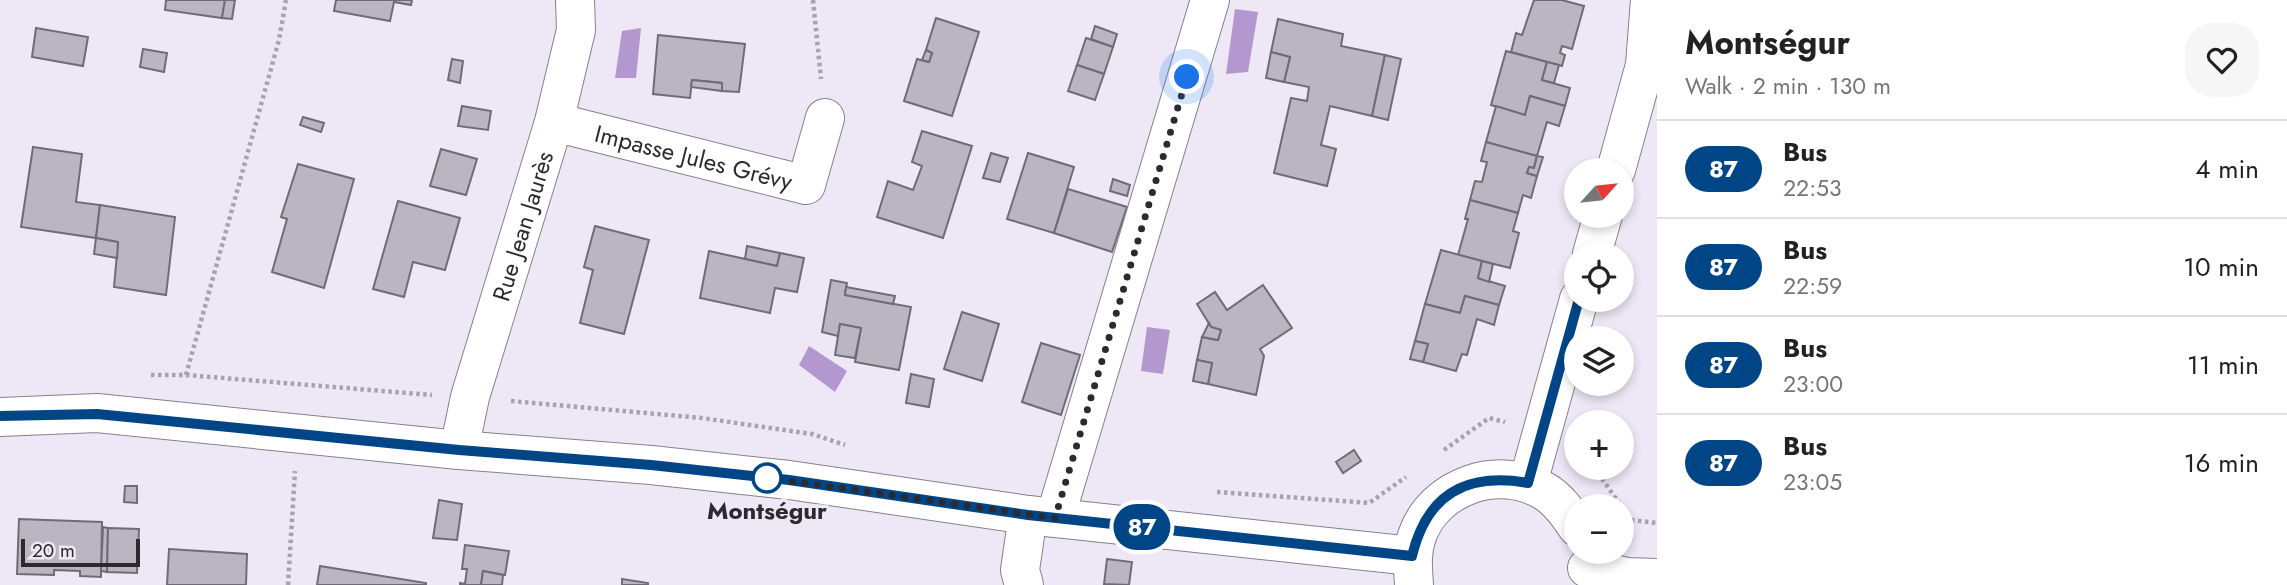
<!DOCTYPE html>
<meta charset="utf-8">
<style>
body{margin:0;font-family:Jost,sans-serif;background:#f6f6f6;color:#222;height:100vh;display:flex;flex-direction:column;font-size:26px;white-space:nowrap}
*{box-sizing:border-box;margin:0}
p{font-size:23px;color:#767676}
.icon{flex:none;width:38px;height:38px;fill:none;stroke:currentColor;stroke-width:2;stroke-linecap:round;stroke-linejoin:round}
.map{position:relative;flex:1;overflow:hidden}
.drawer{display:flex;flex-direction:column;background:#fff;width:630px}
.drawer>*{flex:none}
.badge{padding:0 14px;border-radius:23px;font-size:24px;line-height:46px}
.needle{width:46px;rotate:63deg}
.fabs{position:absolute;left:1564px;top:158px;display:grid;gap:14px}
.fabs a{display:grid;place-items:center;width:70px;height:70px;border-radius:50%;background:#fff;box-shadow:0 4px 10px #0003;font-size:35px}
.scale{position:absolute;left:21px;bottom:18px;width:119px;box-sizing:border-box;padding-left:7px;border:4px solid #2c2a2f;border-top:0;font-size:19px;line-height:24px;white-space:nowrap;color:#2c2a2f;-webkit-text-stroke:5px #eee8f6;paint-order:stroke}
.you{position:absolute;width:35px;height:35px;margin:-18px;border:5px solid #fff;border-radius:50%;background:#1a73e8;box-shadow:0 0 0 10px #1a73e833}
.map>.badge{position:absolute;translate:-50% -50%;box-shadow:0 0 0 4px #fff}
.round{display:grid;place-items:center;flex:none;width:74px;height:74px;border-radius:28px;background:#f6f6f6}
.head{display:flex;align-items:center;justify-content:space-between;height:119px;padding:0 28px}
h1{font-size:33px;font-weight:700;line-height:52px}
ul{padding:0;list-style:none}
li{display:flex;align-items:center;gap:21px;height:98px;padding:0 28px;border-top:2px solid #e0e0e0}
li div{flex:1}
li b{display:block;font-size:26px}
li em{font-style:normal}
li .badge{min-width:77px;font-weight:700;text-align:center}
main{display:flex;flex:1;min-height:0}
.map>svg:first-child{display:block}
.water{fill:#b398d0}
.building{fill:#bbb5c2;stroke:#706b77;stroke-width:2}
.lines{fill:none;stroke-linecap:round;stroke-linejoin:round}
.street-casing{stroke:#86808c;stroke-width:40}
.secondary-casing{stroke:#86808c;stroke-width:40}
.path{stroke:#a7a2ad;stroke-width:4.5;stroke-dasharray:3.5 3.5;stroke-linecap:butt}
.street{stroke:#fff;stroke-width:38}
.secondary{stroke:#fff;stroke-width:38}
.line-casing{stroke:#fff;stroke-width:16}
.line{stroke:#004687;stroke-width:10}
.walk{stroke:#2c2a2f;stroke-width:7;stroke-dasharray:0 12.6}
.stop-dot{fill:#fff;stroke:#004687;stroke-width:3.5}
.labels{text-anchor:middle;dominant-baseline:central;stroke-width:7;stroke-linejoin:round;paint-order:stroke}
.street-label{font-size:24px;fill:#2c2a2f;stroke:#eee8f6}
.stop-label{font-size:24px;font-weight:bold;fill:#2c2a2f;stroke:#eee8f6}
</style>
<main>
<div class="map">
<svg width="1657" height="585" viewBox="0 0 1657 585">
<rect width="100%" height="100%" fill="#eee8f6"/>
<g class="water">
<polygon points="1235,9 1258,12 1248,72 1226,74"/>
<polygon points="641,28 636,78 615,78 622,31"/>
<polygon points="1147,327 1170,330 1163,374 1141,371"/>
<polygon points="809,346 847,371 835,392 799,365"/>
</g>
<g class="building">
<polygon points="166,0 225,0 222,18 165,10"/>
<polygon points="225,0 235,0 232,19 222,18"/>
<polygon points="336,0 412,0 411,5 394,2 390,21 334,11"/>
<polygon points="1534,0 1562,0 1584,6 1572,49 1562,46 1560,53 1565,55 1562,66 1511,52 1516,33 1522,35"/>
<polygon points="936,18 979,32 952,116 904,101 917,59 929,62 932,53 926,50"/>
<polygon points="1278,19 1343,34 1341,46 1385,55 1372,116 1330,106 1321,145 1336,149 1327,186 1274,173 1291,98 1307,101 1309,87 1284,82 1290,57 1271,52"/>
<polygon points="1095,26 1117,34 1113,47 1091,39"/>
<polygon points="36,28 88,37 83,66 32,57"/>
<polygon points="658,35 745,44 739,92 722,91 722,83 692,80 690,98 653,94"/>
<polygon points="1086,38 1113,47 1104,74 1077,65"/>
<polygon points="143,49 167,53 164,72 140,67"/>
<polygon points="926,50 932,53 929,62 922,60"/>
<polygon points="1506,51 1547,62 1542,80 1570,88 1565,106 1530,96 1525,115 1491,105"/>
<polygon points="1271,52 1290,57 1284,82 1266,78"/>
<polygon points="1385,55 1401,59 1388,120 1372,116"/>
<polygon points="452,59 463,61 460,83 448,80"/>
<polygon points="1547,62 1559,65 1554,83 1542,80"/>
<polygon points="1077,65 1104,74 1095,100 1068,91"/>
<polygon points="692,80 722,83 722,91 691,87"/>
<polygon points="1530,96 1565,106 1559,126 1547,122 1537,156 1486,142 1496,106 1525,115"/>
<polygon points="462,106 491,111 488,130 458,126"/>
<polygon points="303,117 324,123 321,132 300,125"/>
<polygon points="922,131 972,146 943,238 877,217 888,181 913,190 922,166 912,162"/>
<polygon points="1486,142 1537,156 1534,168 1529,167 1527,173 1537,176 1531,198 1523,195 1518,213 1470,200 1475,181 1482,182 1487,162 1481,161"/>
<polygon points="33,147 82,154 76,202 100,205 96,238 21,227"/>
<polygon points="441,149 477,159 466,195 430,186"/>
<polygon points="991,153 1008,158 1000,182 983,178"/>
<polygon points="1028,153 1074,167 1054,233 1007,219"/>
<polygon points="1537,156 1543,157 1537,176 1527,173 1529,167 1534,168"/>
<polygon points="298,164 354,179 324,288 272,272 287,219 281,217"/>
<polygon points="1113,179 1130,185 1127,196 1110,191"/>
<polygon points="1068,189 1127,207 1112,252 1054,233"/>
<polygon points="1470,200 1518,213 1513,231 1519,233 1510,268 1458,255 1468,219 1465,219"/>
<polygon points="398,201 460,218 445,270 413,262 404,297 373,289"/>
<polygon points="100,205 175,217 166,295 114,287 118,242 96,238"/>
<polygon points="595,226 649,240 624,334 580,323 593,270 584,267"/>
<polygon points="96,238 118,242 117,258 94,254"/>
<polygon points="747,246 780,253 777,266 745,259"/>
<polygon points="1441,250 1482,261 1478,278 1505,286 1499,305 1465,296 1460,313 1425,304"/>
<polygon points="709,251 777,266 780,253 804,258 797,292 775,288 770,313 700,298"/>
<polygon points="1482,261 1493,264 1489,282 1478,278"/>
<polygon points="831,280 847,283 845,295 911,307 899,370 855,362 861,328 840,324 838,336 822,332"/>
<polygon points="1263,285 1292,328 1260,349 1264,356 1256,395 1208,384 1212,363 1197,360 1202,337 1218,340 1221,330 1211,327 1197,304 1215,292 1227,310"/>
<polygon points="846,287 895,296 893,304 845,295"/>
<polygon points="1465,296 1499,305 1494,325 1477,319 1467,355 1462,354 1456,371 1423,362 1428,344 1415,341 1425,304 1460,313"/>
<polygon points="962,312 999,324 982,381 944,369"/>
<polygon points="1209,323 1211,327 1221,330 1218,340 1202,337"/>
<polygon points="840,324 861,328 855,358 835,355"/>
<polygon points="1415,341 1428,344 1423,362 1410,359"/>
<polygon points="1041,343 1080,355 1061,415 1022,402"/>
<polygon points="1197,360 1212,363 1208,384 1193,381"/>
<polygon points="911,374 934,379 929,407 906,403"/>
<polygon points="1354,450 1361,461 1343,473 1336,462"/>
<polygon points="125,486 137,486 137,503 124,502"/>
<polygon points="439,500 462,504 457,540 433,538"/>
<polygon points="19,519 102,522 101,577 80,576 80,571 54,570 54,575 17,574"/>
<polygon points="103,527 108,528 107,572 101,571"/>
<polygon points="108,528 139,529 137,573 107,572"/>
<polygon points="465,545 509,551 505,575 483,571 481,585 460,585 460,583 465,584 467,569 462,569"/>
<polygon points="169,549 247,554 246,585 167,585"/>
<polygon points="1107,559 1132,562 1129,585 1104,584"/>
<polygon points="320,566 426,583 426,585 317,585"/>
<polygon points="483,571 503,575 502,585 481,585"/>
<polygon points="622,579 648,583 648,585 622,585"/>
</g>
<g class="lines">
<defs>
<g id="street">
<path id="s1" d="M 554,122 L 806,185 L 825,118"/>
<polyline points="1616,170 1645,65 1650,0"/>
<polyline points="1592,254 1603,215"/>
<path id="s2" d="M 459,450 L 470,397 L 554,122 L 576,30 L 575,0"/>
<polyline points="1528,483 1579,299"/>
<polyline points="1055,518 1210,0"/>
<polyline points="1024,585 1020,570 1028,515"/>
</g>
<g id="secondary">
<polyline points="0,417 97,413 459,450 651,465 789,480 1028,515 1412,556"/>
<polyline points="1587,568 1627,577 1657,578"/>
<path d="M 1414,585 C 1413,568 1411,553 1417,536 C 1434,486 1499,464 1544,491 C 1558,499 1568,513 1577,527"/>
</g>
</defs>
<use href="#street" class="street-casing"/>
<use href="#secondary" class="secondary-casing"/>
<g class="path">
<polyline points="813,0 821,79"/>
<polyline points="1622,287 1625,277"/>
<polyline points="151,375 186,375 432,395"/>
<polyline points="186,375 279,40 286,0"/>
<polyline points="511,401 702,418 812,434 845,445"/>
<polyline points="1444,450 1489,418 1505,422"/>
<polyline points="1594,467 1621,506"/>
<polyline points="1217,492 1369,503 1406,477"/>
<polyline points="1622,508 1631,520"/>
<polyline points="1631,520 1657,523"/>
<polyline points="1630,539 1631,520"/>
<polyline points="288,585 295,471"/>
</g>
<use href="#street" class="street"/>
<use href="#secondary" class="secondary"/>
</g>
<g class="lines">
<defs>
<path id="line" d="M 0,416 L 97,414 L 459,450 L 651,465 L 789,480 L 1028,515 L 1412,556 C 1427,494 1466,472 1528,483 L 1579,299"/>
</defs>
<use href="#line" class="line-casing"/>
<use href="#line" class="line"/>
<polyline class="walk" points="767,478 761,477 1055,518 1187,77"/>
</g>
<circle class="stop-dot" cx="767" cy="478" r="14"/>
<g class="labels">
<g class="street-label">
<text stroke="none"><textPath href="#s1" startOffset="144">Impasse Jules Grévy</textPath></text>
<text stroke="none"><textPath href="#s2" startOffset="233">Rue Jean Jaurès</textPath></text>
</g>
<g class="stop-label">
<text x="767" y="510">Montségur</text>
</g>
</g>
</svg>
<div class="fabs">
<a><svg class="needle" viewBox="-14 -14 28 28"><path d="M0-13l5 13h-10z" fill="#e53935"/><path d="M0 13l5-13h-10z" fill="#767676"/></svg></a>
<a><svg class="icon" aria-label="locate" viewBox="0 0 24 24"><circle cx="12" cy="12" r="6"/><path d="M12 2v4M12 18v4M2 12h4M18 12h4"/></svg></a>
<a><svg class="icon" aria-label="layers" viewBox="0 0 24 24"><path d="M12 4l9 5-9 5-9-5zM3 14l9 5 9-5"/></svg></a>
<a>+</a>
<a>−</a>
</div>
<div class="scale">20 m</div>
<div class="you" style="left:1187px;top:77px"></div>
<b class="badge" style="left:1142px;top:527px;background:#004687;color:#fff">87</b>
</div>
<section class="drawer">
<div class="head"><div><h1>Montségur</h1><p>Walk · 2 min · 130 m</p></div><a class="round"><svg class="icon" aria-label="heart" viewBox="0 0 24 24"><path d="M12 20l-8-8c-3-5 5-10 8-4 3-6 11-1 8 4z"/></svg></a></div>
<ul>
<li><span class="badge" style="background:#004687;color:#fff">87</span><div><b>Bus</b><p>22:53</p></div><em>4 min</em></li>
<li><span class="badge" style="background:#004687;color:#fff">87</span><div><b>Bus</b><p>22:59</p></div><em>10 min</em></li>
<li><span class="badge" style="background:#004687;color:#fff">87</span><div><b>Bus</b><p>23:00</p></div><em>11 min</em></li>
<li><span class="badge" style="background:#004687;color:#fff">87</span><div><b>Bus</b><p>23:05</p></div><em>16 min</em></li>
</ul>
</section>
</main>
